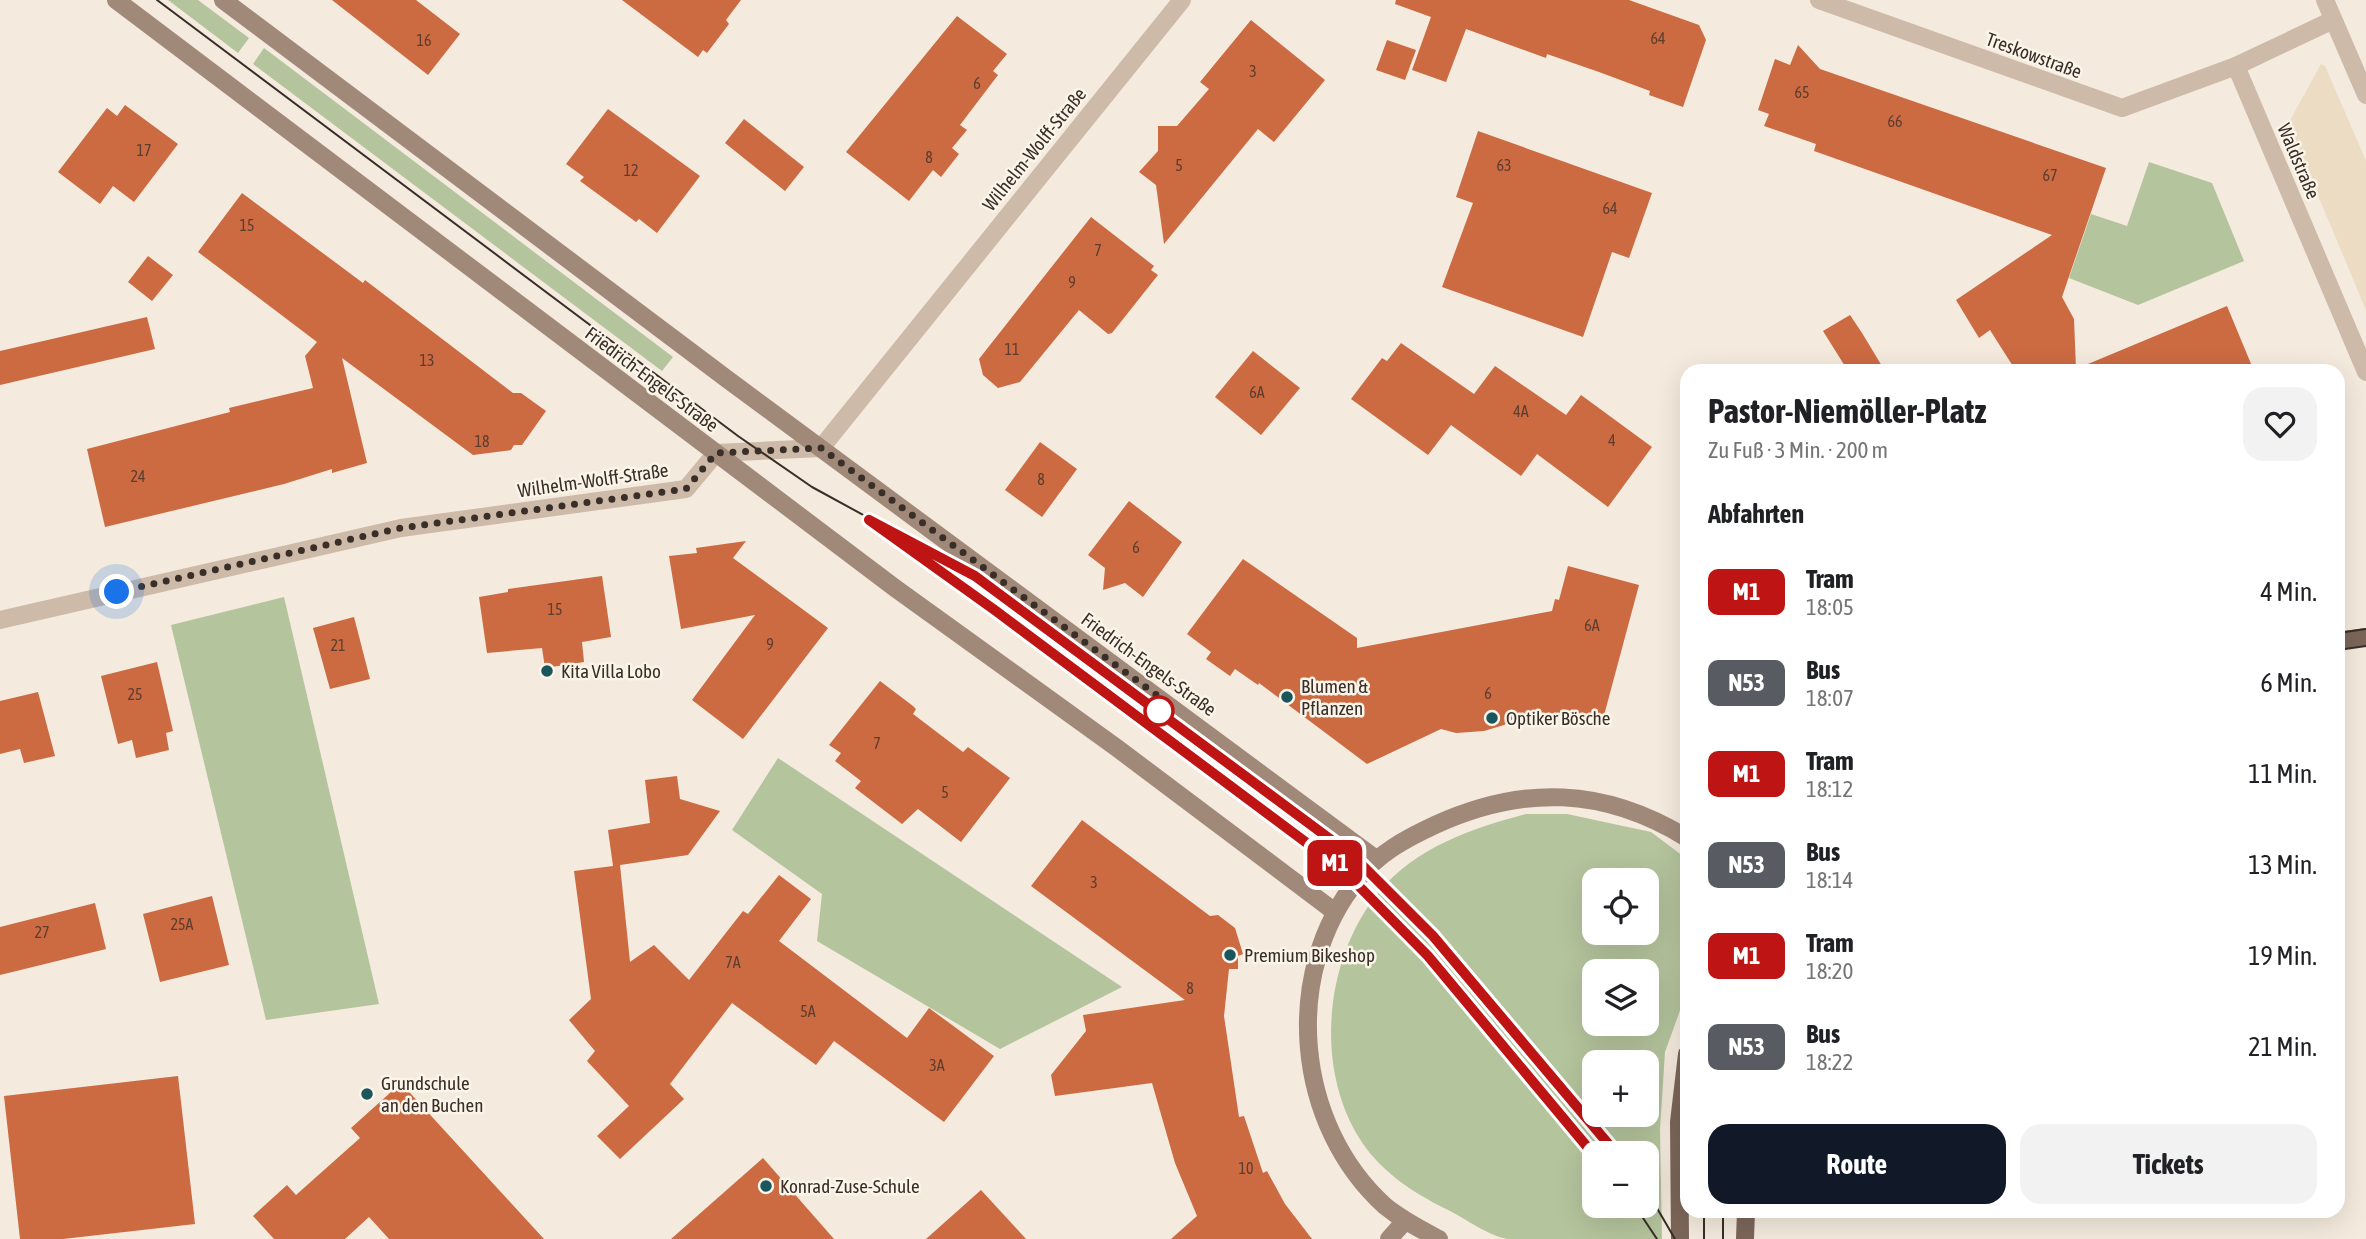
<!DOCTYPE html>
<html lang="de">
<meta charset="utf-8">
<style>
body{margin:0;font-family:"Asap Condensed",sans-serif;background:#f2f2f2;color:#202124;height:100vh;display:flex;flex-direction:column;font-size:26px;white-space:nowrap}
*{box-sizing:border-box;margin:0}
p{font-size:23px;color:#757577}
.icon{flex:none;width:38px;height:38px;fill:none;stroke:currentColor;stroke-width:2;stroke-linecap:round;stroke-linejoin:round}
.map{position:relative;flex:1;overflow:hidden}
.details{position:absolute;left:1680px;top:364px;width:665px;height:854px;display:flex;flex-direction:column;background:#fff;border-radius:21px;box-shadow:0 7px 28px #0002}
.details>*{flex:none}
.badge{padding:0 14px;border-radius:10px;font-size:24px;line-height:46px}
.tools{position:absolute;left:1582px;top:868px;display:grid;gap:14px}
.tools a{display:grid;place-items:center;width:77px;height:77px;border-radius:14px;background:#fff;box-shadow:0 7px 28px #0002;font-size:35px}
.you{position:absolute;width:35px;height:35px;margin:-18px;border:5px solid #fff;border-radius:50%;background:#1a73e8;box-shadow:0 0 0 10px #1a73e833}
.map>.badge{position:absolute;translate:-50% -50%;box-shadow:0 0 0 4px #fff}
h2{padding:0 28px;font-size:26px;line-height:63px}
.round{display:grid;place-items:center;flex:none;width:74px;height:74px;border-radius:21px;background:#f2f2f2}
.summary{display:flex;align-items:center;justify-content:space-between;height:119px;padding:0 28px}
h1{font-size:33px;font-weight:700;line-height:52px}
.cta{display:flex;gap:14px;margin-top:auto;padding:14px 28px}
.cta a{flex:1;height:80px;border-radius:21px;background:#111827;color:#fff;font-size:28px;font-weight:700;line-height:80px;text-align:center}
.cta a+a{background:#f2f2f2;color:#202124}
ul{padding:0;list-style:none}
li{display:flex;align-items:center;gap:21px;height:91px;padding:0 28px}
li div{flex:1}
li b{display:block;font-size:26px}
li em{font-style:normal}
li .badge{min-width:77px;font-weight:700;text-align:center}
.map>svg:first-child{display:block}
.green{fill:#b4c49c;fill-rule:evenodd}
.plaza{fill:#ecdcc3}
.building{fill:#cc6a42}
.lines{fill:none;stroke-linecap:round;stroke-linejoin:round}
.street{stroke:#cdbaa8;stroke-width:18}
.secondary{stroke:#a18979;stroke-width:18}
.primary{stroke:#7c6659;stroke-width:18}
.tram{stroke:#392e28;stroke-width:2}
.line-casing{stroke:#fff;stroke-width:16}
.line{stroke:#be1414;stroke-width:10}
.walk{stroke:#392e28;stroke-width:7;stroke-dasharray:0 12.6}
.poi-dot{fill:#1b565d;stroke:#fbf4e9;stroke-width:2.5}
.stop-dot{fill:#fff;stroke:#be1414;stroke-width:3.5}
.labels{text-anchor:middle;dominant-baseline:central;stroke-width:5;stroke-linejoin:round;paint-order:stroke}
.number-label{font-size:16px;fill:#5e3d2e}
.street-label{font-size:19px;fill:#392e28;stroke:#fbf4e9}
.poi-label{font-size:19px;fill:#392e28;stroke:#fbf4e9;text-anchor:start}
</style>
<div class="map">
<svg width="2366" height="1239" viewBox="0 0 2366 1239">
<rect width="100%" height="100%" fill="#f4eadd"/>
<g class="green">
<polygon points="168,0 198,0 249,38 238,53"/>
<polygon points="264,48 673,357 662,371 253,64"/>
<polygon points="2149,162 2212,183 2244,261 2138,305 2069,278 2091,214 2127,226"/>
<polygon points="284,597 379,1004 266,1020 171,625"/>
<polygon points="778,758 1122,987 1000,1049 817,941 822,894 732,830"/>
<path d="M 1526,814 L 1567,814 L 1651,832 L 1687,859 L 1687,991 L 1665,1052 L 1660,1129 L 1662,1239 C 1626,1239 1591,1239 1556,1239 C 1541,1239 1523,1239 1508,1239 C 1488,1236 1465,1218 1446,1209 C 1412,1192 1378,1170 1358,1136 C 1314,1063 1326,956 1379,892 C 1416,847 1473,828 1526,814 ZM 1647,880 L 1647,933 L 1594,933 L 1594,880 ZM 1594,971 L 1647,971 L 1647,1024 L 1594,1024 ZM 1647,1062 L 1647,1115 L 1594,1115 L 1594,1062 ZM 1647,1153 L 1647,1206 L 1594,1206 L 1594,1153 Z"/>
</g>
<polygon class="plaza" points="2321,64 2325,66 2366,161 2366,310 2288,124"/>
<g class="building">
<polygon points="332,0 416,0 460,34 428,75"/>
<polygon points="622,0 741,0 726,20 729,24 707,53 703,50 698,57"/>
<polygon points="1396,0 1629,0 1699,25 1706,40 1683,107 1649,95 1650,91 1599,72 1547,54 1546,58 1466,29 1446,82 1412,70 1431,17 1395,4"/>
<polygon points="957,16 1007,54 993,71 998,75 960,125 967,130 952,148 959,154 941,177 933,170 909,201 846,152"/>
<polygon points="1251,20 1325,80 1274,142 1258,129 1164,244 1156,185 1139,172 1158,151 1158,126 1177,126 1209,89 1200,82"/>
<polygon points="1387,40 1416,50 1405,80 1376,70"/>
<polygon points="1798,45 1820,69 2106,168 2062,297 2074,319 2076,369 2227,306 2254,371 2016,371 1990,330 1979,338 1956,300 2052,235 1814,151 1816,144 1764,126 1769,114 1758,110 1775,59 1790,65"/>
<polygon points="125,105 178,144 134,202 113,186 100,204 58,172 107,108 117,116"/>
<polygon points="608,109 700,176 657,233 639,219 636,222 580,181 584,177 566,164"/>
<polygon points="744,119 804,167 785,191 725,143"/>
<polygon points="1478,131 1652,193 1629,258 1612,252 1583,337 1442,287 1473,203 1456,197"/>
<polygon points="242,193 363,283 365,280 513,393 521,393 546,411 522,445 514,445 511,450 473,455 342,358 367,463 332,473 332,469 284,484 105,527 87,449 230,412 229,408 313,388 305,356 317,342 198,252"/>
<polygon points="1091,217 1154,266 1151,270 1158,275 1112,333 1108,334 1079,310 1020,382 998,388 983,375 979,359"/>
<polygon points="148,256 173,275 152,301 128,282"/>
<polygon points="1850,315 1862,333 1885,371 1848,371 1823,331"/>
<polygon points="147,317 155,349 0,385 0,351"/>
<polygon points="1401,343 1474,394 1495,366 1566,415 1581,395 1652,447 1608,507 1537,454 1521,476 1451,425 1428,455 1351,399 1382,358 1387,361"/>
<polygon points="1253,351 1300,388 1261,435 1215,397"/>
<polygon points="1040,442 1077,469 1042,517 1005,490"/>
<polygon points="1129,501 1182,542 1143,597 1125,583 1103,590 1105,568 1088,555"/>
<polygon points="746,541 733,558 828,628 743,739 692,700 755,615 681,629 669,556 697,553 696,548"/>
<polygon points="1243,559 1357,638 1357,648 1552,611 1555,599 1559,600 1568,566 1639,585 1603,719 1565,714 1521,714 1504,725 1484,731 1456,733 1441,729 1367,764 1259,683 1258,685 1235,669 1230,676 1206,659 1211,652 1187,634"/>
<polygon points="602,576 611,637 582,642 584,662 545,668 542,648 487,653 479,597 508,592 508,589"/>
<polygon points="354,617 370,679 330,689 313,628"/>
<polygon points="157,662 173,731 166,733 169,750 136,758 132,740 118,744 101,676"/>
<polygon points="880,681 913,706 916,709 913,714 963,752 968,747 1010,778 961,842 918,809 902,824 855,788 861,781 835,761 841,753 829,745"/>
<polygon points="38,692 55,756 24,763 20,749 0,754 0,701"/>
<polygon points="677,776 680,799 720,811 688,855 620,865 630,962 654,945 689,980 743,911 748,914 779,875 811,899 779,941 907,1038 929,1008 994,1056 944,1122 834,1041 816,1065 732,1003 670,1084 684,1099 620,1159 597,1136 629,1106 587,1061 595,1051 569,1020 591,999 574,871 613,866 608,830 650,823 645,780"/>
<polygon points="1082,820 1210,916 1218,915 1235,928 1243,954 1238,956 1238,969 1229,969 1224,1016 1239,1117 1244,1116 1263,1173 1267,1171 1285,1204 1312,1239 1171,1239 1197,1216 1175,1163 1152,1083 1055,1096 1051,1075 1086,1031 1083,1015 1185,1000 1031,886"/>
<polygon points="212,896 229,965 160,982 143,914"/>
<polygon points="95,903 106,949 0,975 0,927"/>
<polygon points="178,1076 195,1224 63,1239 20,1239 4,1096"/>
<polygon points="401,1083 544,1239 389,1239 369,1217 345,1239 274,1239 253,1216 287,1185 296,1195 360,1138 351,1128"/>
<polygon points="763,1158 834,1239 671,1239"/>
<polygon points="981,1190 1026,1239 926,1239"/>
</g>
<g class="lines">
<g class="street">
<polyline points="1819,0 2122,108 2236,66 2333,20"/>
<polyline points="2325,0 2366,95"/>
<polyline points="2236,66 2366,372"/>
<polyline points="0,620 401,528 686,489 716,453 821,448 1182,0"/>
</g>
<g class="secondary">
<polyline points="116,0 895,588 1117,748 1335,912"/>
<polyline points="223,0 727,379 1376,859"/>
<polyline points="1389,1239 1405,1221"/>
<path d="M 1439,1239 C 1420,1229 1402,1220 1385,1206 C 1295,1125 1281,973 1358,879 C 1379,853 1405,839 1435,825 C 1523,785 1604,787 1687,838"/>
</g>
<g class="primary">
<polyline points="2338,641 2366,637"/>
<polyline points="1680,1239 1679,1122 1687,1054"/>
<polyline points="1745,1239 1746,1211"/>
</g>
<g class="tram">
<polyline points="157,0 738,436 812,487 975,576 1337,843 1392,892 1433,936 1616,1153"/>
<polyline points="921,555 1344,870 1428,956 1594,1155"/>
<polyline points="2338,633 2366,629"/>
<polyline points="2338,650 2366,646"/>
<polyline points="1647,1191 1675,1239"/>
<polyline points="1635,1206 1657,1239"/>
<polyline points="1704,1211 1704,1239"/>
<polyline points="1723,1211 1723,1239"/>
</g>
</g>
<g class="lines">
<defs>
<polyline id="line" points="1594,1155 1428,956 1343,870 996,611 869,520 975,576 1353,856 1433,936 1616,1153"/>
</defs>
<use href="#line" class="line-casing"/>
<use href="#line" class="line"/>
<polyline class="walk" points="117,592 401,528 686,489 716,453 821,448 1166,702 1159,711"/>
</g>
<g class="poi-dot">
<circle cx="547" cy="671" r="7"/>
<circle cx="1287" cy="697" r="7"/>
<circle cx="1492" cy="718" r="7"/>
<circle cx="1230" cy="955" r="7"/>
<circle cx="367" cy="1094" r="7"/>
<circle cx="766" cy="1186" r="7"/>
</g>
<circle class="stop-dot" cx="1159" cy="711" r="14"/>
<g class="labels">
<g class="number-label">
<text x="1658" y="38">64</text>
<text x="424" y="40">16</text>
<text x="1253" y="71">3</text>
<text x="977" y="83">6</text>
<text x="1802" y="92">65</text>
<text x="1895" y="121">66</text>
<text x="144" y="150">17</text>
<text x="929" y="157">8</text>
<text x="1179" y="165">5</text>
<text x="1504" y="165">63</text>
<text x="631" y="170">12</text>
<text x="2050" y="175">67</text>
<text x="1610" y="208">64</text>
<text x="247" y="225">15</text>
<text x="1098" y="250">7</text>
<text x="1072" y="282">9</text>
<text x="1012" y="349">11</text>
<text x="427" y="360">13</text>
<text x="1257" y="392">6A</text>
<text x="1521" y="411">4A</text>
<text x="1612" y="440">4</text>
<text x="482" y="441">18</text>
<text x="138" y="476">24</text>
<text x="1041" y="479">8</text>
<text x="1136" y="547">6</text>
<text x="555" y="609">15</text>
<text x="1592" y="625">6A</text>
<text x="770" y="644">9</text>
<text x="338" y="645">21</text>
<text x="1488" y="693">6</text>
<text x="135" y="694">25</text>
<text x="877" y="743">7</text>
<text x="945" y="792">5</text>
<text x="1094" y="882">3</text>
<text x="182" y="924">25A</text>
<text x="42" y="932">27</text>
<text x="733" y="962">7A</text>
<text x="1190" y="988">8</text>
<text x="808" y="1011">5A</text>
<text x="937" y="1065">3A</text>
<text x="1246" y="1168">10</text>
</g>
<g class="street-label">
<text transform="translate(2034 55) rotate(20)">Treskowstraße</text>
<text transform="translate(1034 149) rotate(-51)">Wilhelm-Wolff-Straße</text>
<text transform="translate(2299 161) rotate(67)">Waldstraße</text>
<text transform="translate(652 379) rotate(37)">Friedrich-Engels-Straße</text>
<text transform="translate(593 480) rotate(-8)">Wilhelm-Wolff-Straße</text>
<text transform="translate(1149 664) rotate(36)">Friedrich-Engels-Straße</text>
</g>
<g class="poi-label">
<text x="561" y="671">Kita Villa Lobo</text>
<text x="1301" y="686">Blumen &amp;<tspan x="1301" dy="22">Pflanzen</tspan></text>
<text x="1506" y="718">Optiker Bösche</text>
<text x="1244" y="955">Premium Bikeshop</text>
<text x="381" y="1083">Grundschule<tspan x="381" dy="22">an den Buchen</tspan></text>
<text x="780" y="1186">Konrad-Zuse-Schule</text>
</g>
</g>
</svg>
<div class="tools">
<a><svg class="icon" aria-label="locate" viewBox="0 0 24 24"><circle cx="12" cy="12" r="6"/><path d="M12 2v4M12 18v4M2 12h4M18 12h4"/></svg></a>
<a><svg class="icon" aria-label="layers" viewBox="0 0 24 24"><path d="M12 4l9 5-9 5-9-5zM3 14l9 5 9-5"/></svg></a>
<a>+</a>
<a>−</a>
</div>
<div class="you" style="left:117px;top:592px"></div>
<b class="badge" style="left:1335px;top:863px;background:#be1414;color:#fff">M1</b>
<section class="details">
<div class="summary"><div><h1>Pastor-Niemöller-Platz</h1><p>Zu Fuß · 3 Min. · 200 m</p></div><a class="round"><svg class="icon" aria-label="heart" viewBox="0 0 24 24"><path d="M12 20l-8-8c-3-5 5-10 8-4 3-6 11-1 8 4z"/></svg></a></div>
<h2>Abfahrten</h2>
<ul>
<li><span class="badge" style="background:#be1414;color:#fff">M1</span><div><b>Tram</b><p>18:05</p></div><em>4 Min.</em></li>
<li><span class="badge" style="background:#595b62;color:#fff">N53</span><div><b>Bus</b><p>18:07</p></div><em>6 Min.</em></li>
<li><span class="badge" style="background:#be1414;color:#fff">M1</span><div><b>Tram</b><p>18:12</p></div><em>11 Min.</em></li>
<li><span class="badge" style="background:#595b62;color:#fff">N53</span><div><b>Bus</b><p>18:14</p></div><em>13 Min.</em></li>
<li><span class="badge" style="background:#be1414;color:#fff">M1</span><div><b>Tram</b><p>18:20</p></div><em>19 Min.</em></li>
<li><span class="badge" style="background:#595b62;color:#fff">N53</span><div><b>Bus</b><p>18:22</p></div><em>21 Min.</em></li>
</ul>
<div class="cta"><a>Route</a><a>Tickets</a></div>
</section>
</div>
